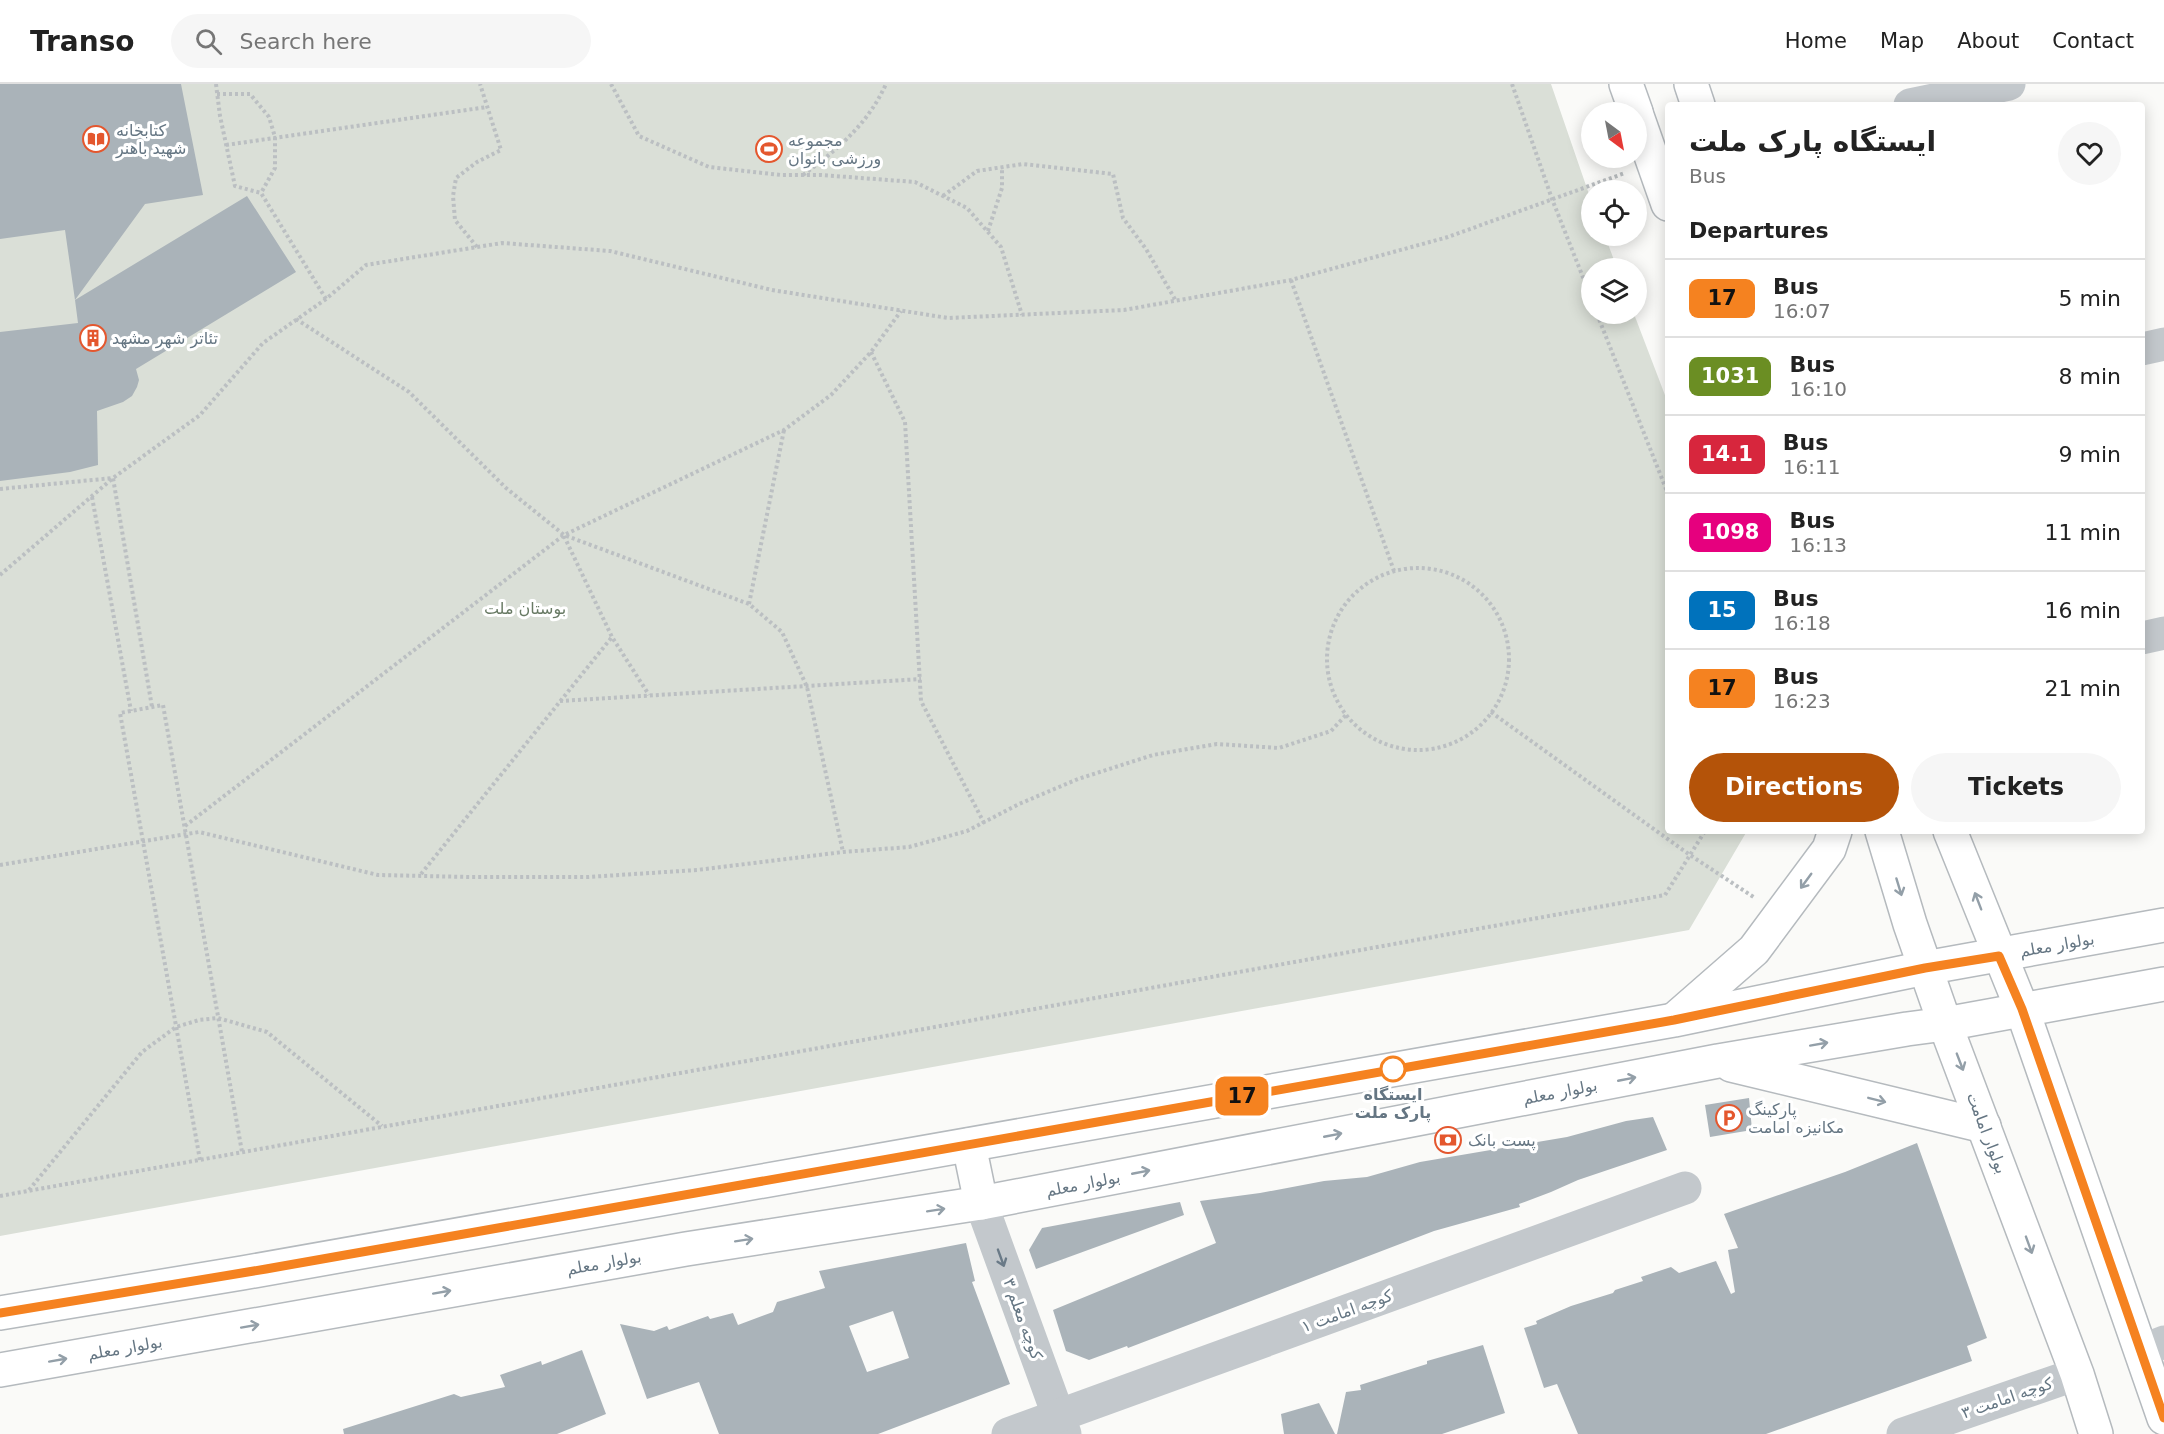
<!DOCTYPE html>
<meta charset="utf-8">
<style>
body{margin:0;font-family:"DejaVu Sans",Vazirmatn,sans-serif;background:#f6f6f6;color:#222;height:100vh;display:flex;flex-direction:column;font-size:22px;white-space:nowrap}
*{box-sizing:border-box;margin:0}
p{font-size:20px;color:#767676}
.icon{flex:none;width:33px;height:33px;fill:none;stroke:currentColor;stroke-width:2;stroke-linecap:round;stroke-linejoin:round}
.map{position:relative;flex:1;overflow:hidden}
.side{position:absolute;left:1665px;top:18px;width:480px;height:732px;display:flex;flex-direction:column;background:#fff;border-radius:6px;box-shadow:0 3px 15px #0003}
.side>*{flex:none}
.badge{padding:0 12px;border-radius:9px;font-size:21px;line-height:39px}
.needle{width:39px;rotate:148deg}
.controls{position:absolute;left:1581px;top:18px;display:grid;gap:12px}
.controls a{display:grid;place-items:center;width:66px;height:66px;border-radius:50%;background:#fff;box-shadow:0 3px 15px #0003;font-size:30px}
.map>.badge{position:absolute;translate:-50% -50%;box-shadow:0 0 0 3px #fff}
h2{padding:0 24px;font-size:22px;line-height:54px}
.round{display:grid;place-items:center;flex:none;width:63px;height:63px;border-radius:32px;background:#f6f6f6}
.overview{display:flex;align-items:center;justify-content:space-between;height:102px;padding:0 24px}
h1{font-size:28px;font-weight:600;line-height:45px}
.action{display:flex;gap:12px;margin-top:auto;padding:12px 24px}
.action a{flex:1;height:69px;border-radius:36px;background:#b45309;color:#fff;font-size:24px;font-weight:600;line-height:69px;text-align:center}
.action a+a{background:#f6f6f6;color:#222}
ul{padding:0;list-style:none}
li{display:flex;align-items:center;gap:18px;height:78px;padding:0 24px;border-top:2px solid #e0e0e0}
li div{flex:1}
li b{display:block;font-size:22px}
li em{font-style:normal}
li .badge{min-width:66px;font-weight:700;text-align:center}
header{display:flex;align-items:center;gap:36px;box-sizing:border-box;height:84px;padding:0 30px;background:#fff;border-bottom:2px solid #e0e0e0}
header strong{font-size:28px}
nav{display:flex;gap:33px;margin-inline-start:auto;font-size:21px}
.search{width:420px;height:54px;background:#f6f6f6;display:flex;align-items:center;gap:15px;box-sizing:border-box;padding:0 21px;border-radius:33px;color:#767676;font-size:22px}
.map>svg:first-child{display:block}
.green{fill:#dadfd7}
.building{fill:#aab3b9;fill-rule:evenodd}
.lines{fill:none;stroke-linecap:round;stroke-linejoin:round}
.major-casing{stroke:#b5babe;stroke-width:36}
.path{stroke:#bbbfc2;stroke-width:4;stroke-dasharray:3 3;stroke-linecap:butt}
.minor{stroke:#c3c8cc;stroke-width:33}
.major{stroke:#fff;stroke-width:33}
.oneway{stroke:#939fa8}
.oneway2{stroke:#6a7a87}
.line-casing{stroke:#fff;stroke-width:14}
.line{stroke:#f58220;stroke-width:9}
.stop-dot{fill:#fff;stroke:#f58220;stroke-width:3}
.labels{text-anchor:middle;dominant-baseline:central;stroke-width:6;stroke-linejoin:round;paint-order:stroke}
.poi-label{font-size:16px;fill:#657683;stroke:#fff;text-anchor:start}
.park-label{font-size:16px;fill:#687a64;stroke:#fff}
.street-label{font-size:16px;fill:#657683;stroke:#fff}
.stop-label{font-size:16px;font-weight:bold;fill:#657683;stroke:#fff}
</style>
<header>
<strong>Transo</strong>
<div class="search"><svg class="icon" aria-label="search" viewBox="0 0 24 24"><circle cx="10" cy="10" r="6"/><path d="M15 15l6 6"/></svg>Search here</div>
<nav><a>Home</a><a>Map</a><a>About</a><a>Contact</a></nav>
</header>
<div class="map">
<svg width="2164" height="1350" viewBox="0 0 2164 1350">
<rect width="100%" height="100%" fill="#fafaf8"/>
<polygon class="green" points="0,0 1551,0 1591,116 1592,152 1605,152 1617,184 1592,184 1592,230 1634,230 1668,319 1668,747 1747,747 1689,846 0,1152"/>
<g class="building">
<polygon points="0,0 181,0 203,111 145,120 75,216 65,146 0,155"/>
<polygon points="247,112 296,188 136,285 139,296 137,303 132,312 123,318 97,327 98,381 70,388 0,397 0,248 78,239 75,216"/>
<polygon points="1749,1014 1752,1046 1710,1053 1705,1021"/>
<polygon points="1653,1033 1667,1066 1578,1096 1551,1108 1519,1120 1520,1123 1434,1147 1128,1264 1127,1262 1089,1276 1066,1267 1053,1226 1216,1159 1200,1117 1260,1109 1324,1097 1367,1093 1420,1078 1567,1053 1626,1037"/>
<polygon points="1917,1059 1987,1254 1967,1262 1972,1277 1766,1350 1578,1350 1557,1300 1544,1304 1524,1244 1537,1240 1536,1237 1571,1222 1613,1209 1615,1206 1643,1197 1641,1193 1671,1183 1679,1189 1716,1177 1731,1210 1735,1208 1728,1166 1738,1164 1724,1130 1845,1088"/>
<polygon points="1180,1118 1184,1131 1036,1185 1029,1166 1042,1144"/>
<path d="M 966,1159 L 975,1197 L 972,1198 L 1010,1300 L 878,1350 L 719,1350 L 699,1298 L 647,1315 L 620,1240 L 654,1247 L 667,1242 L 669,1246 L 708,1232 L 710,1235 L 733,1229 L 738,1241 L 773,1228 L 777,1218 L 825,1204 L 819,1187 ZM 893,1227 L 909,1274 L 867,1288 L 849,1242 Z"/>
<polygon points="1483,1261 1505,1329 1442,1350 1337,1350 1346,1308 1361,1306 1360,1301 1427,1280 1427,1277"/>
<polygon points="582,1266 606,1330 557,1350 344,1350 343,1345 454,1310 461,1313 505,1303 500,1291 541,1277 542,1281"/>
<polygon points="1319,1319 1335,1350 1284,1350 1281,1330"/>
</g>
<g class="lines">
<defs>
<g id="major">
<polyline points="1626,0 1636,28"/>
<polyline points="1691,0 1698,21"/>
<polyline points="1636,29 1668,120"/>
<polyline points="1882,747 1910,840 1945,940 2077,1290 2096,1350"/>
<polyline points="1950,747 2022,925 2164,1334"/>
<polyline points="1675,935 1754,866 1829,765 1835,747"/>
<polyline points="1731,981 1984,1042"/>
<polyline points="969,1061 981,1119"/>
<polyline points="0,1229 242,1189 1674,936 1925,884 2164,841"/>
<polyline points="0,1286 686,1165 981,1119 1718,977 1907,945 1945,940 2164,900"/>
</g>
</defs>
<use href="#major" class="major-casing"/>
<g class="path">
<polyline points="216,0 220,32 235,102 261,109 326,215"/>
<polyline points="611,0 639,52 709,83 781,91 821,91 915,98 967,124 1001,163 1022,231"/>
<polyline points="1512,0 1552,115 1592,216"/>
<polyline points="217,10 250,10 269,33 275,53 275,84 261,109"/>
<polyline points="226,61 487,23"/>
<path d="M 803,91 C 838,65 868,40 886,0"/>
<polyline points="943,112 977,87 1023,80 1113,90 1123,134 1146,165 1176,217"/>
<polyline points="988,147 1002,104 1002,83"/>
<polyline points="477,163 455,136 453,112 456,94 477,78 501,66 480,0"/>
<polyline points="1291,196 1394,487"/>
<polyline points="1597,230 1668,410"/>
<polyline points="296,235 409,308 506,404 564,451 749,520 782,548 807,603 843,768"/>
<polyline points="871,268 905,338 921,617 984,739"/>
<polyline points="0,405 113,394 152,623"/>
<polyline points="92,413 131,627"/>
<polyline points="564,452 612,553 649,611"/>
<circle cx="1418" cy="575" r="91"/>
<polyline points="0,491 113,394 200,331 263,259 326,215 366,181 502,159 610,167 772,206 948,234 1124,226 1291,196 1448,153 1625,89"/>
<polyline points="749,520 784,346"/>
<polyline points="560,617 921,595"/>
<polyline points="1491,628 1690,771 1755,814"/>
<polyline points="185,742 564,451 784,346 831,311 871,268 901,227"/>
<polyline points="0,781 199,748 378,791 470,793 588,793 697,786 843,768 909,763 967,747 1019,720 1078,695 1153,671 1217,660 1279,664 1331,647 1346,631"/>
<polyline points="421,790 612,553"/>
<polyline points="200,1076 120,629 163,621 242,1068"/>
<polyline points="29,1106 142,968 176,943 199,936 218,934 267,948 382,1042"/>
<polyline points="0,1112 1665,811 1705,747"/>
</g>
<g class="minor">
<polyline points="1910,21 2009,0"/>
<polyline points="2142,265 2164,260"/>
<polyline points="2142,554 2164,549"/>
<polyline points="981,1119 1065,1350"/>
<polyline points="2141,1267 2164,1258"/>
<polyline points="1008,1350 1685,1104"/>
<polyline points="1903,1350 2077,1290"/>
</g>
<use href="#major" class="major"/>
</g>
<defs><path id="oneway-shaft" d="M-6 0H5M1.5-3L5.5 0L1.5 3" fill="none" stroke-width="1.6" stroke-linecap="round" stroke-linejoin="round" transform="scale(1.5)"/></defs>
<g class="oneway">
<use href="#oneway-shaft" transform="translate(1806 797) rotate(126)"/>
<use href="#oneway-shaft" transform="translate(1899 803) rotate(73)"/>
<use href="#oneway-shaft" transform="translate(1978 817) rotate(-111)"/>
<use href="#oneway-shaft" transform="translate(1819 960) rotate(-10)"/>
<use href="#oneway-shaft" transform="translate(1960 978) rotate(69)"/>
<use href="#oneway-shaft" transform="translate(1627 995) rotate(-11)"/>
<use href="#oneway-shaft" transform="translate(1877 1016) rotate(14)"/>
<use href="#oneway-shaft" transform="translate(1333 1051) rotate(-11)"/>
<use href="#oneway-shaft" transform="translate(1141 1088) rotate(-11)"/>
<use href="#oneway-shaft" transform="translate(936 1126) rotate(-9)"/>
<use href="#oneway-shaft" transform="translate(744 1156) rotate(-9)"/>
<use href="#oneway-shaft" transform="translate(2029 1161) rotate(70)"/>
<use href="#oneway-shaft" transform="translate(442 1208) rotate(-10)"/>
<use href="#oneway-shaft" transform="translate(250 1242) rotate(-10)"/>
<use href="#oneway-shaft" transform="translate(58 1276) rotate(-10)"/>
</g>
<use class="oneway2" href="#oneway-shaft" transform="translate(1001 1174) rotate(70)"/>
<g class="lines">
<defs>
<polyline id="line" points="0,1229 266,1185 1674,936 1925,884 1999,872 2022,925 2164,1334"/>
</defs>
<use href="#line" class="line-casing"/>
<use href="#line" class="line"/>
</g>
<defs>
<symbol id="library-ring" viewBox="-11 -11 22 22"><circle r="9.5" fill="#fff" stroke="#e4572e" stroke-width="1.5"/><path d="M-6-4Q-3-5.5-.7-3.5V5Q-3 3-6 4ZM6-4Q3-5.5 .7-3.5V5Q3 3 6 4Z" fill="#e4572e"/></symbol>
<symbol id="stadium-ring" viewBox="-11 -11 22 22"><circle r="9.5" fill="#fff" stroke="#e4572e" stroke-width="1.5"/><path d="M0-5a6.5 5 0 1 0 0 10a6.5 5 0 1 0 0-10ZM-3.5-1.8h7v3.6h-7Z" fill="#e4572e"/></symbol>
<symbol id="building-ring" viewBox="-11 -11 22 22"><circle r="9.5" fill="#fff" stroke="#e4572e" stroke-width="1.5"/><path d="M-4-6H4V6H1V3H-1V6H-4ZM-2.5-4.3h1.7v1.8h-1.7ZM.8-4.3h1.7v1.8H.8ZM-2.5-1h1.7V.8h-1.7ZM.8-1h1.7V.8H.8Z" fill="#e4572e"/></symbol>
<symbol id="parking-ring" viewBox="-11 -11 22 22"><circle r="9.5" fill="#fff" stroke="#e4572e" stroke-width="1.5"/><path d="M-3.5-5.5H1a3.5 3.5 0 0 1 0 7H-1V5.5H-3.5ZM-1-3.4V-.6H.8a1.4 1.4 0 0 0 0-2.8Z" fill="#e4572e"/></symbol>
<symbol id="bank-ring" viewBox="-11 -11 22 22"><circle r="9.5" fill="#fff" stroke="#e4572e" stroke-width="1.5"/><path d="M-6-4H6V4H-6ZM0-2.3a2.3 2.3 0 1 0 0 4.6a2.3 2.3 0 1 0 0-4.6Z" fill="#e4572e"/></symbol>
</defs>
<g fill-rule="evenodd">
<use href="#library-ring" x="81" y="40" width="30" height="30"/>
<use href="#stadium-ring" x="754" y="50" width="30" height="30"/>
<use href="#building-ring" x="78" y="239" width="30" height="30"/>
<use href="#parking-ring" x="1714" y="1019" width="30" height="30"/>
<use href="#bank-ring" x="1433" y="1041" width="30" height="30"/>
</g>
<circle class="stop-dot" cx="1393" cy="985" r="12"/>
<g class="labels">
<g class="poi-label">
<text x="116" y="46">کتابخانه<tspan x="116" dy="18">شهید باهنر</tspan></text>
<text x="788" y="56">مجموعه<tspan x="788" dy="18">ورزشی بانوان</tspan></text>
<text x="112" y="254">تئاتر شهر مشهد</text>
<text x="1748" y="1025">پارکینگ<tspan x="1748" dy="18">مکانیزه امامت</tspan></text>
<text x="1468" y="1056">پست بانک</text>
</g>
<g class="park-label">
<text x="525" y="524">بوستان ملت</text>
</g>
<g class="street-label">
<text transform="translate(2057 861) rotate(-10)">بولوار معلم</text>
<text transform="translate(1560 1008) rotate(-11)">بولوار معلم</text>
<text transform="translate(1987 1049) rotate(69)">بولوار امامت</text>
<text transform="translate(1083 1100) rotate(-11)">بولوار معلم</text>
<text transform="translate(604 1179) rotate(-10)">بولوار معلم</text>
<text transform="translate(1347 1227) rotate(-20)">کوچه امامت ۱</text>
<text transform="translate(1023 1235) rotate(70)">کوچه معلم ۳</text>
<text transform="translate(125 1264) rotate(-10)">بولوار معلم</text>
<text transform="translate(2007 1314) rotate(-19)">کوچه امامت ۳</text>
</g>
<g class="stop-label">
<text x="1393" y="1010">ایستگاه<tspan x="1393" dy="18">پارک ملت</tspan></text>
</g>
</g>
</svg>
<div class="controls">
<a><svg class="needle" viewBox="-14 -14 28 28"><path d="M0-13l5 13h-10z" fill="#e53935"/><path d="M0 13l5-13h-10z" fill="#767676"/></svg></a>
<a><svg class="icon" aria-label="locate" viewBox="0 0 24 24"><circle cx="12" cy="12" r="6"/><path d="M12 2v4M12 18v4M2 12h4M18 12h4"/></svg></a>
<a><svg class="icon" aria-label="layers" viewBox="0 0 24 24"><path d="M12 4l9 5-9 5-9-5zM3 14l9 5 9-5"/></svg></a>
</div>
<b class="badge" style="left:1242px;top:1012px;background:#f58220;color:#111">17</b>
<section class="side">
<div class="overview"><div><h1>ایستگاه پارک ملت</h1><p>Bus</p></div><a class="round"><svg class="icon" aria-label="heart" viewBox="0 0 24 24"><path d="M12 20l-8-8c-3-5 5-10 8-4 3-6 11-1 8 4z"/></svg></a></div>
<h2>Departures</h2>
<ul>
<li><span class="badge" style="background:#f58220;color:#111">17</span><div><b>Bus</b><p>16:07</p></div><em>5 min</em></li>
<li><span class="badge" style="background:#6b8e23;color:#fff">1031</span><div><b>Bus</b><p>16:10</p></div><em>8 min</em></li>
<li><span class="badge" style="background:#d7263d;color:#fff">14.1</span><div><b>Bus</b><p>16:11</p></div><em>9 min</em></li>
<li><span class="badge" style="background:#e6007e;color:#fff">1098</span><div><b>Bus</b><p>16:13</p></div><em>11 min</em></li>
<li><span class="badge" style="background:#0072bc;color:#fff">15</span><div><b>Bus</b><p>16:18</p></div><em>16 min</em></li>
<li><span class="badge" style="background:#f58220;color:#111">17</span><div><b>Bus</b><p>16:23</p></div><em>21 min</em></li>
</ul>
<div class="action"><a>Directions</a><a>Tickets</a></div>
</section>
</div>
